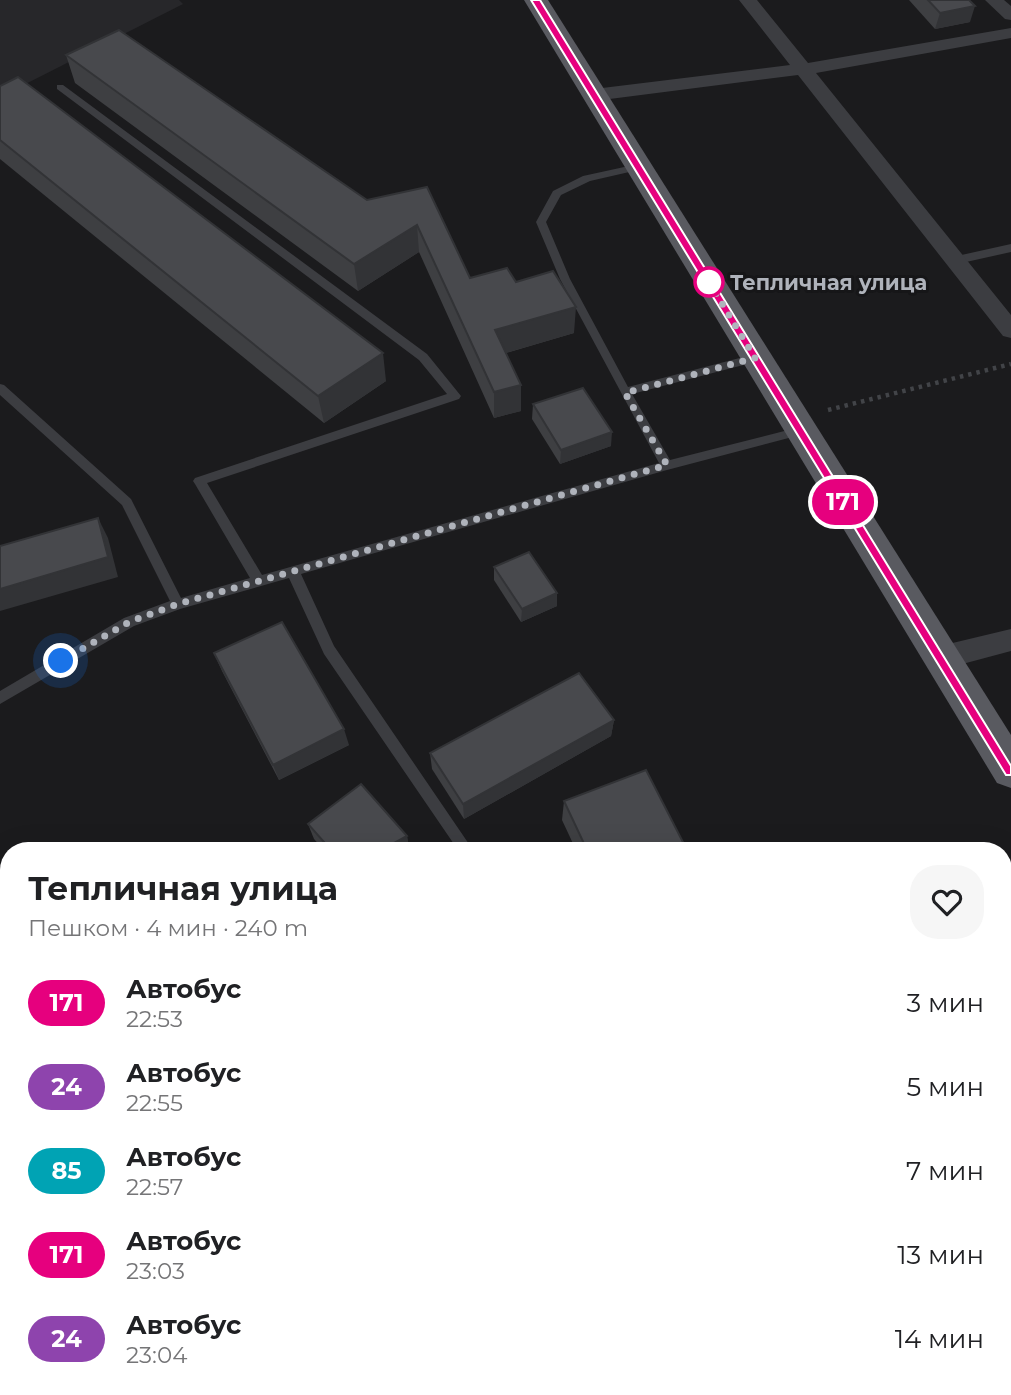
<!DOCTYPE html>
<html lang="ru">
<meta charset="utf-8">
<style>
body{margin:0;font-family:Montserrat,sans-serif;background:#f6f6f6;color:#202124;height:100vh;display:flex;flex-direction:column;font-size:26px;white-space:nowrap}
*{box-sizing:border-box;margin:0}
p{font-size:23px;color:#757577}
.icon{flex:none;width:38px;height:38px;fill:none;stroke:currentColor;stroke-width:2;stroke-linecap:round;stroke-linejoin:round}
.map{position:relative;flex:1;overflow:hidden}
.drawer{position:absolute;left:0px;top:842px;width:1012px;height:555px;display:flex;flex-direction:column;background:#fff;border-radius:28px 28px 0 0;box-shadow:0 7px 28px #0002}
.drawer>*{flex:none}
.badge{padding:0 14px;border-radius:23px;font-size:24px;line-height:46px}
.you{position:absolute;width:35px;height:35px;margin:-18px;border:5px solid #fff;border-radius:50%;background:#1a73e8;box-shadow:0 0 0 10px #1a73e833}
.map>.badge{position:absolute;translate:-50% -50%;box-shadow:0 0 0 4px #fff}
.round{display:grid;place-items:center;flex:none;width:74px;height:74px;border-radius:28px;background:#f6f6f6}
.head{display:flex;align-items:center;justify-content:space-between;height:119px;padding:0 28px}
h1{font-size:33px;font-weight:700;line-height:52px}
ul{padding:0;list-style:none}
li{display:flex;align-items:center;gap:21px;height:84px;padding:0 28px}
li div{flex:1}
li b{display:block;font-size:26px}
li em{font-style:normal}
li .badge{min-width:77px;font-weight:700;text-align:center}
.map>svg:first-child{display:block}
.built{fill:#27272a}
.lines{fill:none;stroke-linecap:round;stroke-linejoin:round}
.path{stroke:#424448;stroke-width:4.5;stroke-dasharray:3.5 5;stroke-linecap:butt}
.service{fill:#3c3d41;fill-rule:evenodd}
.minor{fill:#3c3d41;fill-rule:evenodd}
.primary{fill:#595a60;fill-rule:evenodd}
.wall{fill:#3e3f42}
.shaded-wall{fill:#323336}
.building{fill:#48494d;stroke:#323336;stroke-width:2}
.line{fill:#e6007e;stroke:#fff;stroke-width:2}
.walk{stroke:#afb3bb;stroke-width:7;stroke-dasharray:0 12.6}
.stop-dot{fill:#fff;stroke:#e6007e;stroke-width:3.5}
.labels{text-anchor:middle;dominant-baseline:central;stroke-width:6;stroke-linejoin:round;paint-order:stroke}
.far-stop-label{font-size:21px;font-weight:bold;fill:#afb3bb;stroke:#161618;text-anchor:start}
</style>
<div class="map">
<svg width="1011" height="1395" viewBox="0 0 1011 1395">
<rect width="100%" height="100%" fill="#1b1b1d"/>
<polygon class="built" points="0,0 179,0 183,4 0,97"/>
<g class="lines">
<polyline class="path" points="828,410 1011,364"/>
<g class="service">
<polygon points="57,85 63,85 427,354 461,396 459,399 207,483 262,575 659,463 560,279 536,222 553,191 583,176 638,164 643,167 638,170 590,181 561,195 546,222 570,279 628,387 755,354 761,358 755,362 632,394 670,460 800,427 806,431 800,435 667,470 301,574 334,646 473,850 458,850 324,654 289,578 180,609 134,626 0,704 0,691 124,618 170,601 122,505 0,395 0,384 4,385 131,499 181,598 250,578 195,484 193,481 195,478 447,394 419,360 57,89"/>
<polygon points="1011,244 1011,252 957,264 952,260 957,256"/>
</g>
<g class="minor">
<polygon points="739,0 757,0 808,63 1011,28 1011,38 816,73 1011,315 1011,338 1003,336 798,75 594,101 584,95 594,89 790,65"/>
<polygon points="985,0 1004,0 1011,6 1011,20 1005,19"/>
<polygon points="1011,629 1011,651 940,670 930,666 926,658 930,650 940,646"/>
</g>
<polygon class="primary" points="524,0 548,0 1011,735 1011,788 997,783"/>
</g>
<g class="wall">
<polygon points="909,0 969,0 970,22 935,29"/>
<polygon points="66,55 367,200 427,187 470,278 516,282 574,333 506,353 521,411 494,418 419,252 358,291 75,83"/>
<polygon points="0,86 386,381 324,423 0,159"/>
<polygon points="533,404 611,446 560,464 532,419"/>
<polygon points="494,567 557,606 521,622 494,580"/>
<polygon points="214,653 349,745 279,780 222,671"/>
<polygon points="614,720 611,736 464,819 432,769 430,753"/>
<polygon points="564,801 687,850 576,850 562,820"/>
<polygon points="308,824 407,836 409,850 324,850 314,839"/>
</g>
<g class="shaded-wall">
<polygon points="975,6 970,22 935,29 940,13"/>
<polygon points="417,225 419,252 358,291 354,264"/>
<polygon points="576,307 574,333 495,356 495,330"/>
<polygon points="383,353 386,381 324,423 318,396"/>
<polygon points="521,385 521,411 494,418 494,392"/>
<polygon points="612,432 611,446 560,464 561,450"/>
<polygon points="98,518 108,538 118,577 0,611 0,589"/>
<polygon points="557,593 557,606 521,622 522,609"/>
<polygon points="614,720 611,736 464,819 463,804"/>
<polygon points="344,729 349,745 279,780 273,765"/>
<polygon points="407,836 409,850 386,850 385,848"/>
<polygon points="0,1046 9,1055 9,1065 0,1056"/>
<polygon points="9,1218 9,1246 0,1255 0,1227"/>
</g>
<g class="building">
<polygon points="928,0 969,0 975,6 940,13"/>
<polygon points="119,30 367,200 427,187 470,278 507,268 516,282 553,271 576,307 495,330 521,385 494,392 417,225 354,264 66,55"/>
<polygon points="18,77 383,353 318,396 0,140 0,86"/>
<polygon points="583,388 612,432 561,450 533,404"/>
<polygon points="98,518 108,557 0,589 0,546"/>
<polygon points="529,552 557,593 522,609 494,567"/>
<polygon points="282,622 344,729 273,765 214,653"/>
<polygon points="579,673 614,720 463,804 430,753"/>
<polygon points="646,770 687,850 587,850 564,801"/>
<polygon points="361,784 407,836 385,848 386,850 331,850 308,824"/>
<polygon points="0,1056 9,1065 9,1218 0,1227"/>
<polygon points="41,1388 543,1388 550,1395 47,1395"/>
</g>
<polygon class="line" points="531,0 540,0 1011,766 1011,775 1006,775"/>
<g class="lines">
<polyline class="walk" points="61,661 129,622 178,604 667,465 625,393 755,358 709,282"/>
</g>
<circle class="stop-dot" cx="709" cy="282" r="14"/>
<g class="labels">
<g class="far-stop-label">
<text x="730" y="282">Тепличная улица</text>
</g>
</g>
</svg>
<div class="you" style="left:61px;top:661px"></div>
<b class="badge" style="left:843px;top:502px;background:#e6007e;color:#fff">171</b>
<section class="drawer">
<div class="head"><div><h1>Тепличная улица</h1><p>Пешком · 4 мин · 240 m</p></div><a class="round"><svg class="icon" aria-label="heart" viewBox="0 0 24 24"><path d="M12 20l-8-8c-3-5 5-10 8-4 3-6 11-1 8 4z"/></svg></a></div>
<ul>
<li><span class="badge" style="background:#e6007e;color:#fff">171</span><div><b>Автобус</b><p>22:53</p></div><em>3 мин</em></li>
<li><span class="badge" style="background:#8e44ad;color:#fff">24</span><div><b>Автобус</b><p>22:55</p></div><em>5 мин</em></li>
<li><span class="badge" style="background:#00a3b4;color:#fff">85</span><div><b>Автобус</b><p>22:57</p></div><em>7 мин</em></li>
<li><span class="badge" style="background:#e6007e;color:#fff">171</span><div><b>Автобус</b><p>23:03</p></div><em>13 мин</em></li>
<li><span class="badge" style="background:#8e44ad;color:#fff">24</span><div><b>Автобус</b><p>23:04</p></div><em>14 мин</em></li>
</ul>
</section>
</div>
